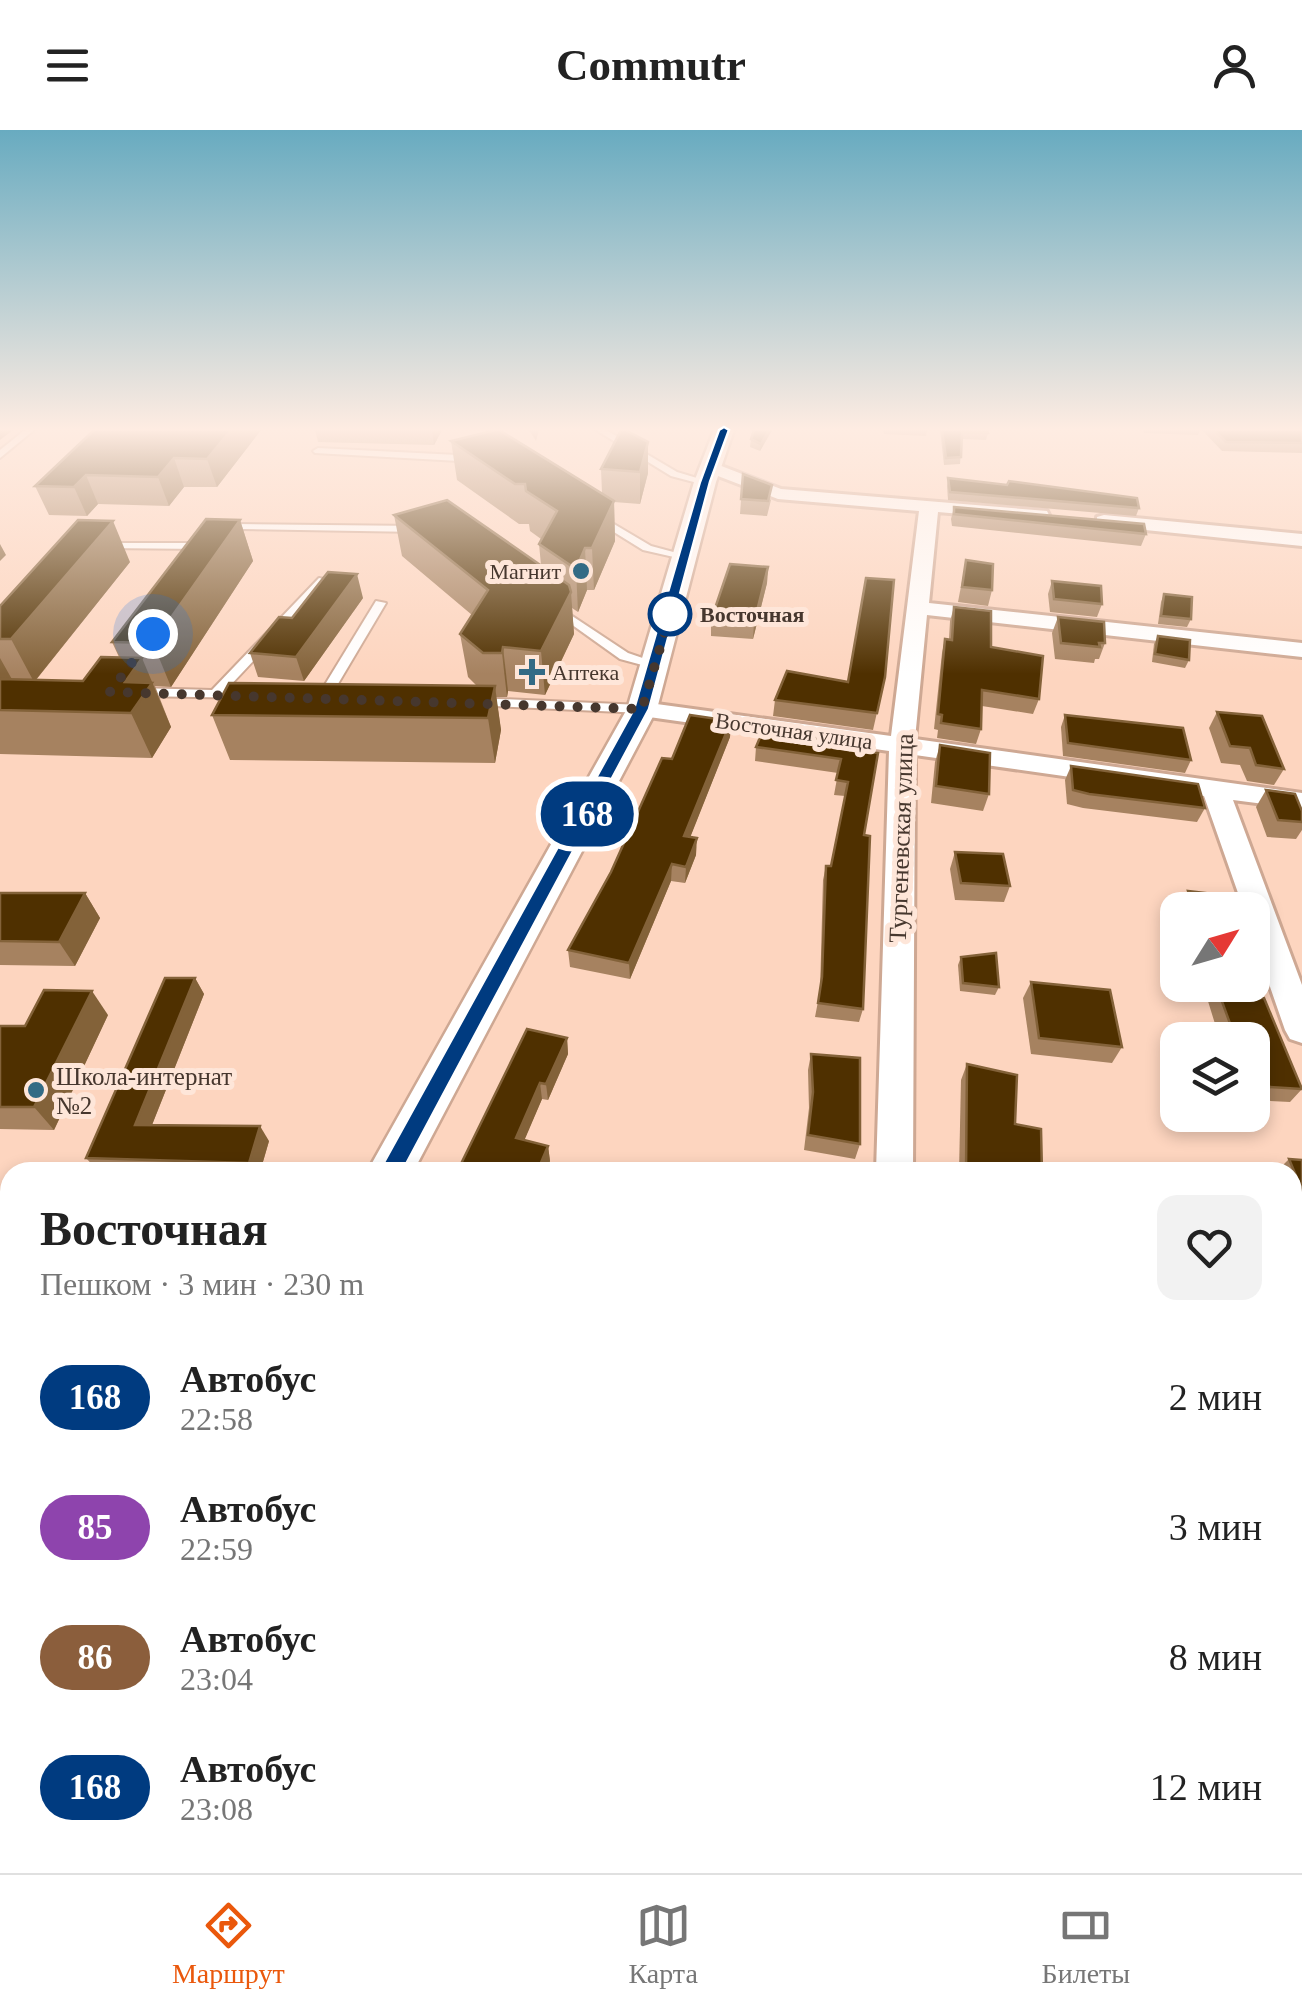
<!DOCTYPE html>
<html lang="ru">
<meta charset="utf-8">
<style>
body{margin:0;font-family:"Times New Roman",serif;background:#f2f2f2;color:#222;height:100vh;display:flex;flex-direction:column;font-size:38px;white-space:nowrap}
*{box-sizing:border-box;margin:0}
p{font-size:32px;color:#767676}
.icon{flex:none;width:55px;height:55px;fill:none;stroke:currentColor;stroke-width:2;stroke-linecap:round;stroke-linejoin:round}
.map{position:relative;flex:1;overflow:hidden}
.sheet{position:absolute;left:0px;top:1032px;width:1302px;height:712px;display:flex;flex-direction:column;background:#fff;border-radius:30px 30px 0 0;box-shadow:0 5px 15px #0003}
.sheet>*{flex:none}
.badge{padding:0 20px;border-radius:32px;font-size:35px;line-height:65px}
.needle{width:65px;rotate:53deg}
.buttons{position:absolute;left:1160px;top:762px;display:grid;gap:20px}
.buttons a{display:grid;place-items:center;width:110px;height:110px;border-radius:20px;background:#fff;box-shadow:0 5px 15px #0003;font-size:50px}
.you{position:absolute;width:50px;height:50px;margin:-25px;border:8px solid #fff;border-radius:50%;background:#1a73e8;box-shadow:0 0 0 15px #1a73e833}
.map>.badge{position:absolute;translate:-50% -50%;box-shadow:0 0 0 5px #fff}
.round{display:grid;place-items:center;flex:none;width:105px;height:105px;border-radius:20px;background:#f2f2f2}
.head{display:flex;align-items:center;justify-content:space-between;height:170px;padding:0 40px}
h1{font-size:48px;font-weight:600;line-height:75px}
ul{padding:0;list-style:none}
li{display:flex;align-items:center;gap:30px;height:130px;padding:0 40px}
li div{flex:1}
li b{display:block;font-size:38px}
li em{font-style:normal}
li .badge{min-width:110px;font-weight:700;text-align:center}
header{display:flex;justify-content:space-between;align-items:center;height:130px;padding:0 40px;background:#fff;font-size:45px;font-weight:600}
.tabs{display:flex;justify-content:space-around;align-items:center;height:140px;border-top:2px solid #e0e0e0;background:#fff;font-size:28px;color:#767676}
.tabs a{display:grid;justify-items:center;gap:5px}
.tabs .current{color:#ea580c}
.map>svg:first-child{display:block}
.green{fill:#dbacc1}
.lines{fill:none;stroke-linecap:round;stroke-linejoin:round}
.service-casing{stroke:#cea893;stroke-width:4}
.minor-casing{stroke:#cea893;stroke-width:6}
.tertiary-casing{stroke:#cea893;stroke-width:5}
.service{fill:#fff;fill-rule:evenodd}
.minor{fill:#fff;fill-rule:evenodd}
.tertiary{fill:#fff;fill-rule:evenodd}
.wall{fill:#a68260}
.shaded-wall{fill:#836239}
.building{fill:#4f3000;stroke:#836239;stroke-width:2.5}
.line{fill:#003b80;stroke:#fff;stroke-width:2.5}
.walk{stroke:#46372e;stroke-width:10;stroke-dasharray:0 18}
.poi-dot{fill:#336b85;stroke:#fee6d9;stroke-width:4}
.stop-dot{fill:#fff;stroke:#003b80;stroke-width:5}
.labels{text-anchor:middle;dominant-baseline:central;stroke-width:10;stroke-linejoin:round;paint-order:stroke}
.far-poi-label{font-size:22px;fill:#46372e;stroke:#fee6d9;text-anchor:end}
.far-stop-label{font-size:22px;font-weight:bold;fill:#46372e;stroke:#fee6d9;text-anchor:start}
.far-street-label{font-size:22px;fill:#46372e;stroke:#fee6d9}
.street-label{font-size:25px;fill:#46372e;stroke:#fee6d9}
.poi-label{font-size:25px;fill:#46372e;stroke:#fee6d9;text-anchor:start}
</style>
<header><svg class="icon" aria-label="menu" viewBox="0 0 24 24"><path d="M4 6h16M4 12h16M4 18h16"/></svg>Commutr<svg class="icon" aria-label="person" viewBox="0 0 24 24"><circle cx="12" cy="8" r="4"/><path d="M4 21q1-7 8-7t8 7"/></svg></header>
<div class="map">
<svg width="1302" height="1743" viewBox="0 0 1302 1743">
<rect width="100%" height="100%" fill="#fdd5bf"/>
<polygon class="green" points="1293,1591 1302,1593 1302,1743 758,1743 748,1735 1292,1735"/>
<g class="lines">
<defs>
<g id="service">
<polygon points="25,300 34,300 0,328 0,320"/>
<polygon points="596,300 606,300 677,342 710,352 705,355 671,346"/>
<polygon points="318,318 477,326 482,329 477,332 315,323 313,321"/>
<polygon points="597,384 651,416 692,427 687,430 643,420 593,389 592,387"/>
<polygon points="237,394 419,396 424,399 419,402 241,399 236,396"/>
<polygon points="98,413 206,413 211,416 206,419 102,418 98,417"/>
<polygon points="319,448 329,450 225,561 252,562 252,568 138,566 132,562 138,558 212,560"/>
<polygon points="376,471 386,473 329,569 319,569 318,566"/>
<polygon points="554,474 628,523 663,535 657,539 620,529 550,479 548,477"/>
<polygon points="477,568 642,575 649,579 642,583 472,575 472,569"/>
</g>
<g id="minor">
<polygon points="711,332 781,359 1047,381 1049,385 1040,391 938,382 929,473 1302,513 1302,527 927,485 915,609 1302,663 1302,679 1233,670 1302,855 1302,913 1290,909 1285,900 1252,805 1252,780 1244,780 1204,666 915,625 913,1042 876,1042 889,621 642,586 630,579 642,572 891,606 919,381 778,369 705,341 705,333"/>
<polygon points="1104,385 1302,404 1302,416 1097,395 1097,387"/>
<polygon points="0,1348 10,1349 10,1395 0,1394"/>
<polygon points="1292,1529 1302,1531 1302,1583 1292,1581"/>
<polygon points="664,1735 724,1735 728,1743 667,1743"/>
</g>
<g id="tertiary">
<polygon points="714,300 734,300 716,352 657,579 413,1042 367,1042 627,579 694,352"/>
<polygon points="10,1660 10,1735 25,1735 0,1743 0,1664"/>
</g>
</defs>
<use href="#service" class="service-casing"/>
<use href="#minor" class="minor-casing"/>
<use href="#tertiary" class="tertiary-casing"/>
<use href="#service" class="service"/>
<use href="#minor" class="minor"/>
<use href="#tertiary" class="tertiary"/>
</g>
<g class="wall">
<polygon points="94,300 261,300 217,357 184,357 169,376 98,374 87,386 49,385 35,356"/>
<polygon points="315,300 442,300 434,315 318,312"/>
<polygon points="529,300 539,300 536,311"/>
<polygon points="772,300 760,321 750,317 751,309"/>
<polygon points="883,300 927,300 926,306 884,304"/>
<polygon points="940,300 987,300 988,303 986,310 962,309 960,334 944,335"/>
<polygon points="1143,300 1200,300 1198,305 1144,303"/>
<polygon points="1202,300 1302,300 1302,323 1222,321"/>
<polygon points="451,311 602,363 601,339 648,343 640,374 614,372 615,411 594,460 587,460 578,482 572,478 574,504 545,565 508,561 507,567 496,567 501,600 495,633 230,630 212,585 477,556 468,547 460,504 472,485 402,426 394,385 541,435 539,414 541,409 530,401 529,394 519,394 457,350"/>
<polygon points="743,344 771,370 767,386 740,384"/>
<polygon points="948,348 1139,378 1136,386 948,370 947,356"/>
<polygon points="954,377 1146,404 1141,416 952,396 951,389"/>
<polygon points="240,390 253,431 171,557 155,556 171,597 152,628 0,624 0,476 130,432 36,550 83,551 119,527 112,512"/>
<polygon points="966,430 992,460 988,476 958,472"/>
<polygon points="768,437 767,453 753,509 711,506 711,490"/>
<polygon points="1052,451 1102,474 1097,487 1050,482 1048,464"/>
<polygon points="1164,464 1191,489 1187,497 1158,494 1161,472"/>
<polygon points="363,468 304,551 258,547 250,523 292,488"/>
<polygon points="954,477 1039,569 1033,584 982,576 981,599 976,614 937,608 938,600 934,599 942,523 945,509 949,509 950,491"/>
<polygon points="1058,487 1105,513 1099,529 1095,529 1094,533 1055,529 1052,503"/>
<polygon points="1158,506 1189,530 1185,538 1152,532 1154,514"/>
<polygon points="885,547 873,600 773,586 775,570 848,552"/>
<polygon points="1217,582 1284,639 1274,655 1247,651 1240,635 1221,633 1209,598"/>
<polygon points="1065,585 1191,630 1185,643 1063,626 1061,597"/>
<polygon points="731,591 730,607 690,707 696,725 685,753 671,751 630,849 570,837 568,820 672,629"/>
<polygon points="940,615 989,664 983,681 931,673 935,632"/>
<polygon points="756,617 868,622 864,705 863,879 859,892 815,887 820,861 823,750 826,736 831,736 845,666 834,665 838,643 755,631"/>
<polygon points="1071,636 1205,678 1197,692 1083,678 1067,674 1065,650"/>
<polygon points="1266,660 1302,681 1302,700 1296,709 1267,707 1256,677"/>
<polygon points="955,722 1010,756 1004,772 955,770 950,739"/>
<polygon points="1188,761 1226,780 1181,780 1180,775"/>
<polygon points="0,763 85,763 100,788 75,836 0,835"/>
<polygon points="961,827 999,857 995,865 960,861 958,835"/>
<polygon points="195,848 204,864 152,995 269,1011 260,1042 99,1042 86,1028"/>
<polygon points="1031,852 1122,917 1112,933 1031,924 1023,868"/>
<polygon points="1203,855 1251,855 1256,868 1302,959 1290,972 1252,970 1252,910 1220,910"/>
<polygon points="108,885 54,1000 0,999 0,896 25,896"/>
<polygon points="567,908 568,924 548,970 542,969 524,1010 548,1016 550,1031 546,1042 457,1042"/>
<polygon points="811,924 860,1014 855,1029 804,1020 809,978 808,940"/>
<polygon points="967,934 1015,994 1042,1042 959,1042 961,950"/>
<polygon points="1289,1029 1302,1030 1302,1111 1292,1088 1292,1042 1276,1042"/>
</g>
<g class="shaded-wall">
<polygon points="0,300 13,300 0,310"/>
<polygon points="231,300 261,300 217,357 207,329"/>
<polygon points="432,300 442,300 434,315"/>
<polygon points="769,300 772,300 760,321 761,314"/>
<polygon points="648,312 648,343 640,374 640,342"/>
<polygon points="174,328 184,357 169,376 158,347"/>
<polygon points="86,345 98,374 87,386 74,357"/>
<polygon points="614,371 615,411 594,460 592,418"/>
<polygon points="240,390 253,431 171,557 153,513"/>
<polygon points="113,391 130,432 34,552 11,509"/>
<polygon points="0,414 6,425 0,431"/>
<polygon points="585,418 587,460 578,482 576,439"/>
<polygon points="768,437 767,453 753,509 754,493"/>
<polygon points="357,444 363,468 304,551 296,527"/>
<polygon points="571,462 574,504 545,565 541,521"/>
<polygon points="503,517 508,561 507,567 502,523"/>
<polygon points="0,528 22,567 0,580"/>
<polygon points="142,528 171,597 152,628 131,583 125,552"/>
<polygon points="495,556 501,600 495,633 488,588"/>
<polygon points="731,591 730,607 684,723 684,706"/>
<polygon points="697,708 696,725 685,753 686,737"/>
<polygon points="672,734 671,751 630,849 629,833"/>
<polygon points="85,763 100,788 75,836 59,812"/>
<polygon points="195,848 204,864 146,1010 135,995"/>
<polygon points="92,861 108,885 54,1000 34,977"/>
<polygon points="567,908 568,924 548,970 546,954"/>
<polygon points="540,953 542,969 519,1023 516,1008"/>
<polygon points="260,996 269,1011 260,1042 255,1042 249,1033"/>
<polygon points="548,1016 550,1031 546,1042 537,1042"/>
<polygon points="123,1737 136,1743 112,1743 104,1739"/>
</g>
<g class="building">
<polygon points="94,300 231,300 207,329 174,328 158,347 86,345 74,357 35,356"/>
<polygon points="496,300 499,300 614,371 592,418 585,418 576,439 539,414 557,381 526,361 525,354 515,354 451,311"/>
<polygon points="621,300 625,300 648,312 640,342 601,339"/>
<polygon points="754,300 769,300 761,314 751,309"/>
<polygon points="942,300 987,300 988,303 962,302 961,327 946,328"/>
<polygon points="1214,300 1302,300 1302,313 1226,312"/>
<polygon points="743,344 772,355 768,371 741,369"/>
<polygon points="948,348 1007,355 1009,351 1137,368 1139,378 950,362"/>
<polygon points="447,370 569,455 571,462 541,521 503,517 502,523 483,523 460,504 488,460 394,385"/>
<polygon points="954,377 1144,394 1146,404 954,384"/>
<polygon points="206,389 240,390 153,513 112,512"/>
<polygon points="78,390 113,391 11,509 0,509 0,476"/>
<polygon points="966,430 993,434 992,460 962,457"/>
<polygon points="730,434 768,437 754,493 711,490"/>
<polygon points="328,442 357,444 296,527 250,523 279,487 292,488"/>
<polygon points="866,448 894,450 885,547 877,583 775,570 787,541 848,552"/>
<polygon points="1052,451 1101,456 1102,474 1054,469"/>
<polygon points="1164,464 1192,467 1191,489 1161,486"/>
<polygon points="954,477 991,481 991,517 1043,526 1039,569 982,560 981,599 941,593 942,585 938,584 945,509 952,510"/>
<polygon points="1058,487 1104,492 1105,513 1099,513 1100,517 1061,513"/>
<polygon points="1158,506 1190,510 1189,530 1155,524"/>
<polygon points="101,527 142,528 125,552 152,553 131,583 0,580 0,549 83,551"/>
<polygon points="229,553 495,556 488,588 212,585"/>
<polygon points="1217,582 1262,586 1284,639 1256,635 1250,618 1230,616"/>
<polygon points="690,585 731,591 684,706 697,708 686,737 672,734 629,833 568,820 611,742 662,628 672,629"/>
<polygon points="1065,585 1183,598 1191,630 1068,613"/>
<polygon points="766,593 871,608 868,622 878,623 864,705 870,706 863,879 818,873 822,847 826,736 831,736 848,652 836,650 841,629 756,617"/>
<polygon points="940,615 990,623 989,664 936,656"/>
<polygon points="1071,636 1198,654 1205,678 1089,664 1073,660"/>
<polygon points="1266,660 1295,664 1302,681 1302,692 1278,690"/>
<polygon points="955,722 1003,724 1010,756 961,753"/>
<polygon points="1188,761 1221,765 1226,780 1194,780"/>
<polygon points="0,763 85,763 59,812 0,811"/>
<polygon points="996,823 999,857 963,853 961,827"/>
<polygon points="165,848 195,848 135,995 260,996 249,1033 86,1028"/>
<polygon points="1031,852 1110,860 1122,917 1039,908"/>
<polygon points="1216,855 1251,855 1256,868 1264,868 1302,959 1254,956 1252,953 1252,910 1236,910"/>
<polygon points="44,860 92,861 34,977 0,977 0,896 25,896"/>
<polygon points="527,899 567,908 546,954 540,953 516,1008 548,1016 537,1042 515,1042 498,1038 496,1042 457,1042"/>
<polygon points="811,924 860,928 860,1014 808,1005 813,962"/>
<polygon points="967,934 1017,945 1015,994 1041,999 1042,1042 966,1042"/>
<polygon points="1289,1029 1302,1030 1302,1060"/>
</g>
<linearGradient id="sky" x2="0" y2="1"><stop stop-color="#68abc0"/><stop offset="0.55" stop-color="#feece2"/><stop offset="1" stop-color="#feece2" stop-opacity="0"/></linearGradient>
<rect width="1302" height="544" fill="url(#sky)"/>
<polygon class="line" points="724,297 729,300 710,352 649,579 398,1049 382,1049 379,1042 382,1036 634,579 700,352 719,300"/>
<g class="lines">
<polyline class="walk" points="153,504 110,562 642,579 670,484"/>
</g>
<g class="poi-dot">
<circle cx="581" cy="441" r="10"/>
<path d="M527 527h10v10h10v10h-10v10h-10v-10h-10v-10h10z"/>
<circle cx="36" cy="960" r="10"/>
</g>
<circle class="stop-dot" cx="670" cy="484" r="20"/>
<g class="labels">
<g class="far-poi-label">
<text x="561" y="441">Магнит</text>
<text x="552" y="542" text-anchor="start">Аптека</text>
</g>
<g class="far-stop-label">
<text x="700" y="484">Восточная</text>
</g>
<g class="far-street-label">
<text transform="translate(794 601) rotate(8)">Восточная улица</text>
</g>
<g class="street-label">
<text transform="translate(901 708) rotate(-88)">Тургеневская улица</text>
</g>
<g class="poi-label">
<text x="56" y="946">Школа-интернат<tspan x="56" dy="29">№2</tspan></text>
</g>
</g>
</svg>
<div class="buttons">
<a><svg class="needle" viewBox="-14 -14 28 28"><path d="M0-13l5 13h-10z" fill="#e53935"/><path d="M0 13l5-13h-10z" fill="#767676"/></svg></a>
<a><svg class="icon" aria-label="layers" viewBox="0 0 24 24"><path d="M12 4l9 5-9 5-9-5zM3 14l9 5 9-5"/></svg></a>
</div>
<div class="you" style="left:153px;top:504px"></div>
<b class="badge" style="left:587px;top:684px;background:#003b80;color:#fff">168</b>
<section class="sheet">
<div class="head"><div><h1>Восточная</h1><p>Пешком · 3 мин · 230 m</p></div><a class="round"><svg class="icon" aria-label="heart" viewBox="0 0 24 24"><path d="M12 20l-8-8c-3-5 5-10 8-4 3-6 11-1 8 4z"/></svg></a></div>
<ul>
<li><span class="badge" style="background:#003b80;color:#fff">168</span><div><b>Автобус</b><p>22:58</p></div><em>2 мин</em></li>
<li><span class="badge" style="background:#8e44ad;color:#fff">85</span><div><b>Автобус</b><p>22:59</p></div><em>3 мин</em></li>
<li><span class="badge" style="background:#8b5e3c;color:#fff">86</span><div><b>Автобус</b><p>23:04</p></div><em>8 мин</em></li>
<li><span class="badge" style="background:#003b80;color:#fff">168</span><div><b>Автобус</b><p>23:08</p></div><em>12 мин</em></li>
</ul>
</section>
</div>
<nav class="tabs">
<a class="current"><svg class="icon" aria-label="directions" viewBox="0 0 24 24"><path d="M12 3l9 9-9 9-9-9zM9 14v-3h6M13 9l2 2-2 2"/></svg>Маршрут</a>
<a><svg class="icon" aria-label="map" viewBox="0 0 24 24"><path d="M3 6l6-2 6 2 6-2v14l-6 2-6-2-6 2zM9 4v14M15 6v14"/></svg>Карта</a>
<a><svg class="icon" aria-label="tickets" viewBox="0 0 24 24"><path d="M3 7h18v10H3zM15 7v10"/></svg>Билеты</a>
</nav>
